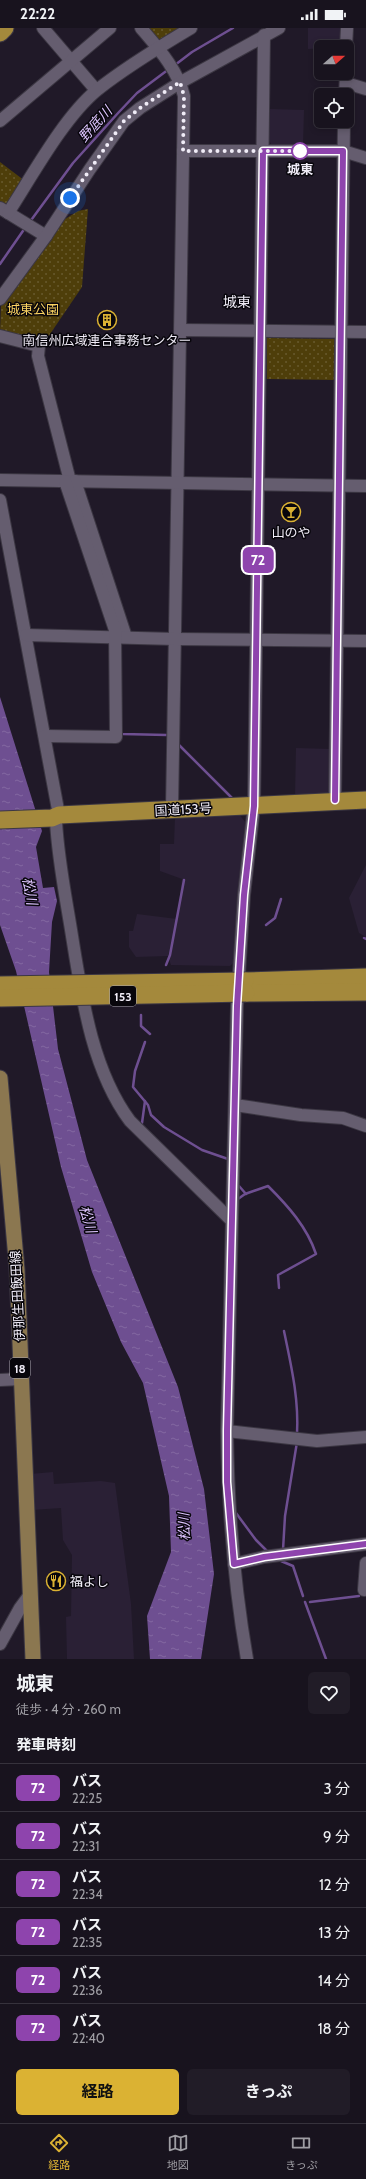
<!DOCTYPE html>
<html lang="ja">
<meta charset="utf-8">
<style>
body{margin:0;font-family:Cabin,"Noto Sans JP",sans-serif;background:#211c27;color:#f1f3f6;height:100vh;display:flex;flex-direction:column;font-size:15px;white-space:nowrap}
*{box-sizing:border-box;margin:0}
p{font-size:13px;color:#9f9ea4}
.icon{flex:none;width:22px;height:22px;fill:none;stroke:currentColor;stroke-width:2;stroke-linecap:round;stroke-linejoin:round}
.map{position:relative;height:1631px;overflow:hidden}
.details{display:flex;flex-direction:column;background:#18131e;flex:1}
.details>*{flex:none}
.badge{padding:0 8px;border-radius:6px;font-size:14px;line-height:26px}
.needle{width:26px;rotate:69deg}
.buttons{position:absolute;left:314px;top:12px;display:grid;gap:8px}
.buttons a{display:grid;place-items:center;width:40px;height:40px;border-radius:6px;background:#18131e;box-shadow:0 2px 6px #0003,0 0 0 1px #36323c;font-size:20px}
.you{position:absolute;width:20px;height:20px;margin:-10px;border:3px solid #fff;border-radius:50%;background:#1a73e8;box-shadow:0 0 0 6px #1a73e833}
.map>.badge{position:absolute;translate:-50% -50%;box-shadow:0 0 0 2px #fff}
h2{padding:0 16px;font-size:15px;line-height:36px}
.round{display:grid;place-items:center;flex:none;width:42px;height:42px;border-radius:6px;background:#211c27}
.overview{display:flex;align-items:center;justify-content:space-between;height:68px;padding:0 16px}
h1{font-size:19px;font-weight:700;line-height:30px}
.primary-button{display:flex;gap:8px;margin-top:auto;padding:8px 16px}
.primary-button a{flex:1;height:46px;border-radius:6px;background:#dbb233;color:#111;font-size:16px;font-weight:700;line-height:46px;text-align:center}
.primary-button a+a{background:#211c27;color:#f1f3f6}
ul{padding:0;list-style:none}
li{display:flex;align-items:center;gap:12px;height:48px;padding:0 16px;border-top:1px solid #36323c}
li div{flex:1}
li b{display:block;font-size:15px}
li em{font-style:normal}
li .badge{min-width:44px;font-weight:700;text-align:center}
.status{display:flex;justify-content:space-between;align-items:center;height:28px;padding:0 20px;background:#18131e;direction:ltr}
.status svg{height:11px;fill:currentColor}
.tabs{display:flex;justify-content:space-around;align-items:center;height:56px;border-top:1px solid #36323c;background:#18131e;font-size:11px;color:#9f9ea4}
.tabs a{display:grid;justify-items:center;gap:2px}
.tabs .on{color:#dbb233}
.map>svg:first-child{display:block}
.built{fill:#2a2035}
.green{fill:url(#green-dots)}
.water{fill:url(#water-ripples)}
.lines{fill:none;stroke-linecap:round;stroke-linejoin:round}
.stream{stroke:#6e4f91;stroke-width:2.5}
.minor-casing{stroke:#3c3743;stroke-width:14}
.major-casing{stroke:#3c3743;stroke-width:17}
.highway-casing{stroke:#3c3743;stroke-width:19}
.minor{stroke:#655d6f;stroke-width:12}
.major{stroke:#8b7750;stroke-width:15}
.highway{stroke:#a4893c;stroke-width:17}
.highway-bridge-casing{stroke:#3c3743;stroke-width:19;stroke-linecap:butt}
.highway-bridge{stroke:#a4893c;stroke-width:17}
.line-casing{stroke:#fff;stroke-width:9}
.line{stroke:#8e44ad;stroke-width:6}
.walk{stroke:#f0ecf7;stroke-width:4;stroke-dasharray:0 7.2}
.stop-dot{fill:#fff;stroke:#8e44ad;stroke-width:2}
.labels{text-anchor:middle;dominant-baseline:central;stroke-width:3;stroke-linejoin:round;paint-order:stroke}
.shield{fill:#08060c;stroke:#aaa7b0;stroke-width:1}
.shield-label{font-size:12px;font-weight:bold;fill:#f0ecf7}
.stop-label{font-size:13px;font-weight:bold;fill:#f0ecf7;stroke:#08060c}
.park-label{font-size:13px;fill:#fad362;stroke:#08060c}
.poi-label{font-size:13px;fill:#f0ecf7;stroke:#08060c}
.street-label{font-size:13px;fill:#f0ecf7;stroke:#08060c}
.water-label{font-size:14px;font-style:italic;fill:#dec5ff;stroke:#08060c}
.neighbourhood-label{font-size:14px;fill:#f0ecf7;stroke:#08060c}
</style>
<div class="status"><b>22:22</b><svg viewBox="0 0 49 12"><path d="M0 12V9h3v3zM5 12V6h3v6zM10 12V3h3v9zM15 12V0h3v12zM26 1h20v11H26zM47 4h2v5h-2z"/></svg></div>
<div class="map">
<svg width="366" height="1631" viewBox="0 0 366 1631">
<defs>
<pattern id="green-dots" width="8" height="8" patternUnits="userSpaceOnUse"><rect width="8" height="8" fill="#4e3e0a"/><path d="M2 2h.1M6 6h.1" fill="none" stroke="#685a2e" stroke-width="1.8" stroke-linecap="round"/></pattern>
<pattern id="water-ripples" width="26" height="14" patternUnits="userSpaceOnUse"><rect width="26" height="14" fill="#6e4f91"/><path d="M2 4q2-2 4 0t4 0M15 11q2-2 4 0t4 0" fill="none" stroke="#8368a1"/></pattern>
</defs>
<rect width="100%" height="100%" fill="#201928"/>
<g class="built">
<polygon points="308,0 340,0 340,19 308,21"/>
<polygon points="269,81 304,82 303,116 271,116 269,112"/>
<polygon points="296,720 331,721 331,766 295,770"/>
<polygon points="238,785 246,795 234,934 230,938 171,937 168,928 136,929 129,919 129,903 133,903 137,886 177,891 182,851 160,843 160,816 174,816 175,788"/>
<polygon points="366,837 366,909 359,905 349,870"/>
<polygon points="53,1444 54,1456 101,1453 115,1455 131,1576 134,1631 67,1631 66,1589 71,1588 72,1527 63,1512 61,1480 32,1482 30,1446"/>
</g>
<g class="green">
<polygon points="147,0 184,0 159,14"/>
<polygon points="0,134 25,153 8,178 0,176"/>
<polygon points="88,181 82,259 46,312 38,313 0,305 1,276 62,193 78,183"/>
<polygon points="267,310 335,311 335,352 267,351"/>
</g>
<polygon class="water" points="0,669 42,803 36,819 43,860 54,859 57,873 52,894 49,944 58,1021 87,1132 178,1359 204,1461 214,1546 201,1631 150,1631 147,1588 171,1524 169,1468 143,1355 121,1314 92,1244 61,1139 16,943 0,897"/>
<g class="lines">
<g class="stream">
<polyline points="175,37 192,24 233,0"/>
<polyline points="29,195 73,135 119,84 137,65 169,41"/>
<polyline points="0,236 25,200"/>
<polyline points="120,703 122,706 167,707"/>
<polyline points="179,717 233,771"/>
<polyline points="266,897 275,890 281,871"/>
<polyline points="364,910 366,911"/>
<polyline points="166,937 170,927 184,852"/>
<polyline points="141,987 141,998 150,1006"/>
<polyline points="145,1014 135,1043 133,1059 148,1077 151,1087 164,1099 202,1122 228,1131"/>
<polyline points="142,1095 145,1073"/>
<polyline points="239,1158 246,1166"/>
<path d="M 238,1171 L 245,1166 L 268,1158 C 288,1178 307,1199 316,1226 L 278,1247 L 279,1260"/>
<path d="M 284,1303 C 291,1337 299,1370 297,1406"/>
<polyline points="236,1485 256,1512 268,1524"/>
<polyline points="283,1522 285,1488 297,1414"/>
<polyline points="281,1533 293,1538 303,1568"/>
<polyline points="305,1574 326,1631"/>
<polyline points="310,1574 359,1568"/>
</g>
<defs>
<g id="minor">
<polyline points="43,0 96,62"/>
<path d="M 141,0 C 158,20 178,42 184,68 L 172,781"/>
<polyline points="346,19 347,0"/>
<polyline points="346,55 366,61"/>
<polyline points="345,67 346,45"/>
<polyline points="0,93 110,0"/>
<polyline points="183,123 343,123 366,130"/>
<polyline points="0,180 46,208"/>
<path d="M 8,185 C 32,148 64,89 97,62 C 126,39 159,19 191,0"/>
<polyline points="0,271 46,208 90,141 124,93 140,80 181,54 279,0"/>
<polyline points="181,302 366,304"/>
<polyline points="0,308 39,318 38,328 70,453"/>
<polyline points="0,452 366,458"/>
<polyline points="75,453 126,609"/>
<path d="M 0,472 L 59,787 L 56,793 C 58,832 66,870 72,908 C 82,970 92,1042 130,1093 L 231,1192"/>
<polyline points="26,607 175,611 366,613"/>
<polyline points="45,708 116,709 115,602 65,453"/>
<polyline points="335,772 344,93"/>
<polyline points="235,1077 301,1087 343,1090 366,1098"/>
<polyline points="0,1352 21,1351"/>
<polyline points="227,1403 317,1413 366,1409"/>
<polyline points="234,1536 264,1529 366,1516"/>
<polyline points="364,1562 366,1535"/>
<polyline points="0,1616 20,1580 31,1565"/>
<path d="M 247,1631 C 234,1556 228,1479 227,1403 L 237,978 L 244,867 L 254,778 L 264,7"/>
</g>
<polyline id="major" points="0,1050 17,1242 33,1631"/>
<g id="highway">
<polyline points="0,5 5,0"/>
<polyline points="0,792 52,790 59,787 366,772"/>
<polyline points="245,953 366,949"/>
<polyline points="246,965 366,964"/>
</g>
</defs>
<use href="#minor" class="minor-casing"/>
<use href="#major" class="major-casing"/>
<use href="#highway" class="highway-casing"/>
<use href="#minor" class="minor"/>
<use href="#major" class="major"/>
<use href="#highway" class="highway"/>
<defs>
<g id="highway-bridge">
<polyline points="0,957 245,953"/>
<polyline points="0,970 246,965"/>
</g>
</defs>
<use href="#highway-bridge" class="highway-bridge-casing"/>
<use href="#highway-bridge" class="highway-bridge"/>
</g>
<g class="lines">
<defs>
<polyline id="line" points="335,772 343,123 263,123 254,778 244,867 237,978 227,1403 227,1454 234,1536 264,1529 366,1516"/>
</defs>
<use href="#line" class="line-casing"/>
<use href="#line" class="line"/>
<polyline class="walk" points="70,170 124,93 140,80 180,54 184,68 183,123 300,123"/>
</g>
<defs>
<symbol id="building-ring" viewBox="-11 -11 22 22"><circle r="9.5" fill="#08060c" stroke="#dbb233" stroke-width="1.5"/><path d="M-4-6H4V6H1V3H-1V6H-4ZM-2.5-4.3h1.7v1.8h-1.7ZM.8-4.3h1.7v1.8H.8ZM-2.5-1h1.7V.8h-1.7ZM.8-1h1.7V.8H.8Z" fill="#dbb233"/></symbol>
<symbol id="bar-ring" viewBox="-11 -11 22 22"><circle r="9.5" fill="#08060c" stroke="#dbb233" stroke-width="1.5"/><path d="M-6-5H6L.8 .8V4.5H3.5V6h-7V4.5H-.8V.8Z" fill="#dbb233"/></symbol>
<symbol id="restaurant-ring" viewBox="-11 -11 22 22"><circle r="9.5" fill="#08060c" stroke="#dbb233" stroke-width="1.5"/><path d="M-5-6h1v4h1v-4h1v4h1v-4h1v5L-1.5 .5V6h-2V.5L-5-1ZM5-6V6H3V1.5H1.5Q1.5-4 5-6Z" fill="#dbb233"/></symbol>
</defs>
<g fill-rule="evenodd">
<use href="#building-ring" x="96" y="281" width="22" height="22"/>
<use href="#bar-ring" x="280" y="473" width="22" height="22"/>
<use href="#restaurant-ring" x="45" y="1542" width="22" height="22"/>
</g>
<circle class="stop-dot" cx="300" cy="123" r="8"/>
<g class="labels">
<g class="shield">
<rect x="110" y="958" width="26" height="20" rx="3"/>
<rect x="10" y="1330" width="20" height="20" rx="3"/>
</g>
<g class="shield-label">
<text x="123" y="968">153</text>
<text x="20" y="1340">18</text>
</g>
<g class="stop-label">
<text x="300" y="141">城東</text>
</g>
<g class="park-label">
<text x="33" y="281">城東公園</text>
</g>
<g class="poi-label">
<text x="107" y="312">南信州広域連合事務センター</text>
<text x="291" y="504">山のや</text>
<text x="70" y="1553" text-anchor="start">福よし</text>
</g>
<g class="street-label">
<text transform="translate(183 781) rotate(-3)">国道153号</text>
<text transform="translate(17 1268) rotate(-93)">伊那生田飯田線</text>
</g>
<g class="water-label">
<text transform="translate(95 96) rotate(-48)">野底川</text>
<text transform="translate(30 863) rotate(79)">松川</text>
<text transform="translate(88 1191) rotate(74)">松川</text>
<text transform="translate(184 1499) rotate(-92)">松川</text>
</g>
<g class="neighbourhood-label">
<text x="237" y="274">城東</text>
</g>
</g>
</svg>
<div class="buttons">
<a><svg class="needle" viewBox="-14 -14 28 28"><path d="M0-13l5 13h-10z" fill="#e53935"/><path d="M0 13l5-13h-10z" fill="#9f9ea4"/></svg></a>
<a><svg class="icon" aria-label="locate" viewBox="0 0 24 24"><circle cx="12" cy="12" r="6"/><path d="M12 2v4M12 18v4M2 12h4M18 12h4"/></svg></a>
</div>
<div class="you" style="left:70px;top:170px"></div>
<b class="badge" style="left:258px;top:532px;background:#8e44ad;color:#fff">72</b>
</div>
<section class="details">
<div class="overview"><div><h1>城東</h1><p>徒歩 · 4 分 · 260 m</p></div><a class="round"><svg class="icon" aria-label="heart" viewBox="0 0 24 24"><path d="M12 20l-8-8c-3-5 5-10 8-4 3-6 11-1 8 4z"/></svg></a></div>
<h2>発車時刻</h2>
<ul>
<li><span class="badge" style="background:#8e44ad;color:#fff">72</span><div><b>バス</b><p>22:25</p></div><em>3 分</em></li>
<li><span class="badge" style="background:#8e44ad;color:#fff">72</span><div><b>バス</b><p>22:31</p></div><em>9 分</em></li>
<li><span class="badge" style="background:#8e44ad;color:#fff">72</span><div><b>バス</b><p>22:34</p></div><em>12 分</em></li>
<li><span class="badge" style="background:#8e44ad;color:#fff">72</span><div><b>バス</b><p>22:35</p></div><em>13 分</em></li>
<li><span class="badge" style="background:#8e44ad;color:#fff">72</span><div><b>バス</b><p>22:36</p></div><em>14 分</em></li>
<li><span class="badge" style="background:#8e44ad;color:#fff">72</span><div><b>バス</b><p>22:40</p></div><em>18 分</em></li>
</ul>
<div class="primary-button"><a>経路</a><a>きっぷ</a></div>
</section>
<nav class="tabs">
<a class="on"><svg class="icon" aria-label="directions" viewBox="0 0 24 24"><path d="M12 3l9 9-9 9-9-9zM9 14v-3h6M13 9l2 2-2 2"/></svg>経路</a>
<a><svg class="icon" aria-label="map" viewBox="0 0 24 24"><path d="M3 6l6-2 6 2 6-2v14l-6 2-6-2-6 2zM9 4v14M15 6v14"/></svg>地図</a>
<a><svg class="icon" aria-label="tickets" viewBox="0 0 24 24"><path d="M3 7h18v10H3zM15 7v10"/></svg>きっぷ</a>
</nav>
